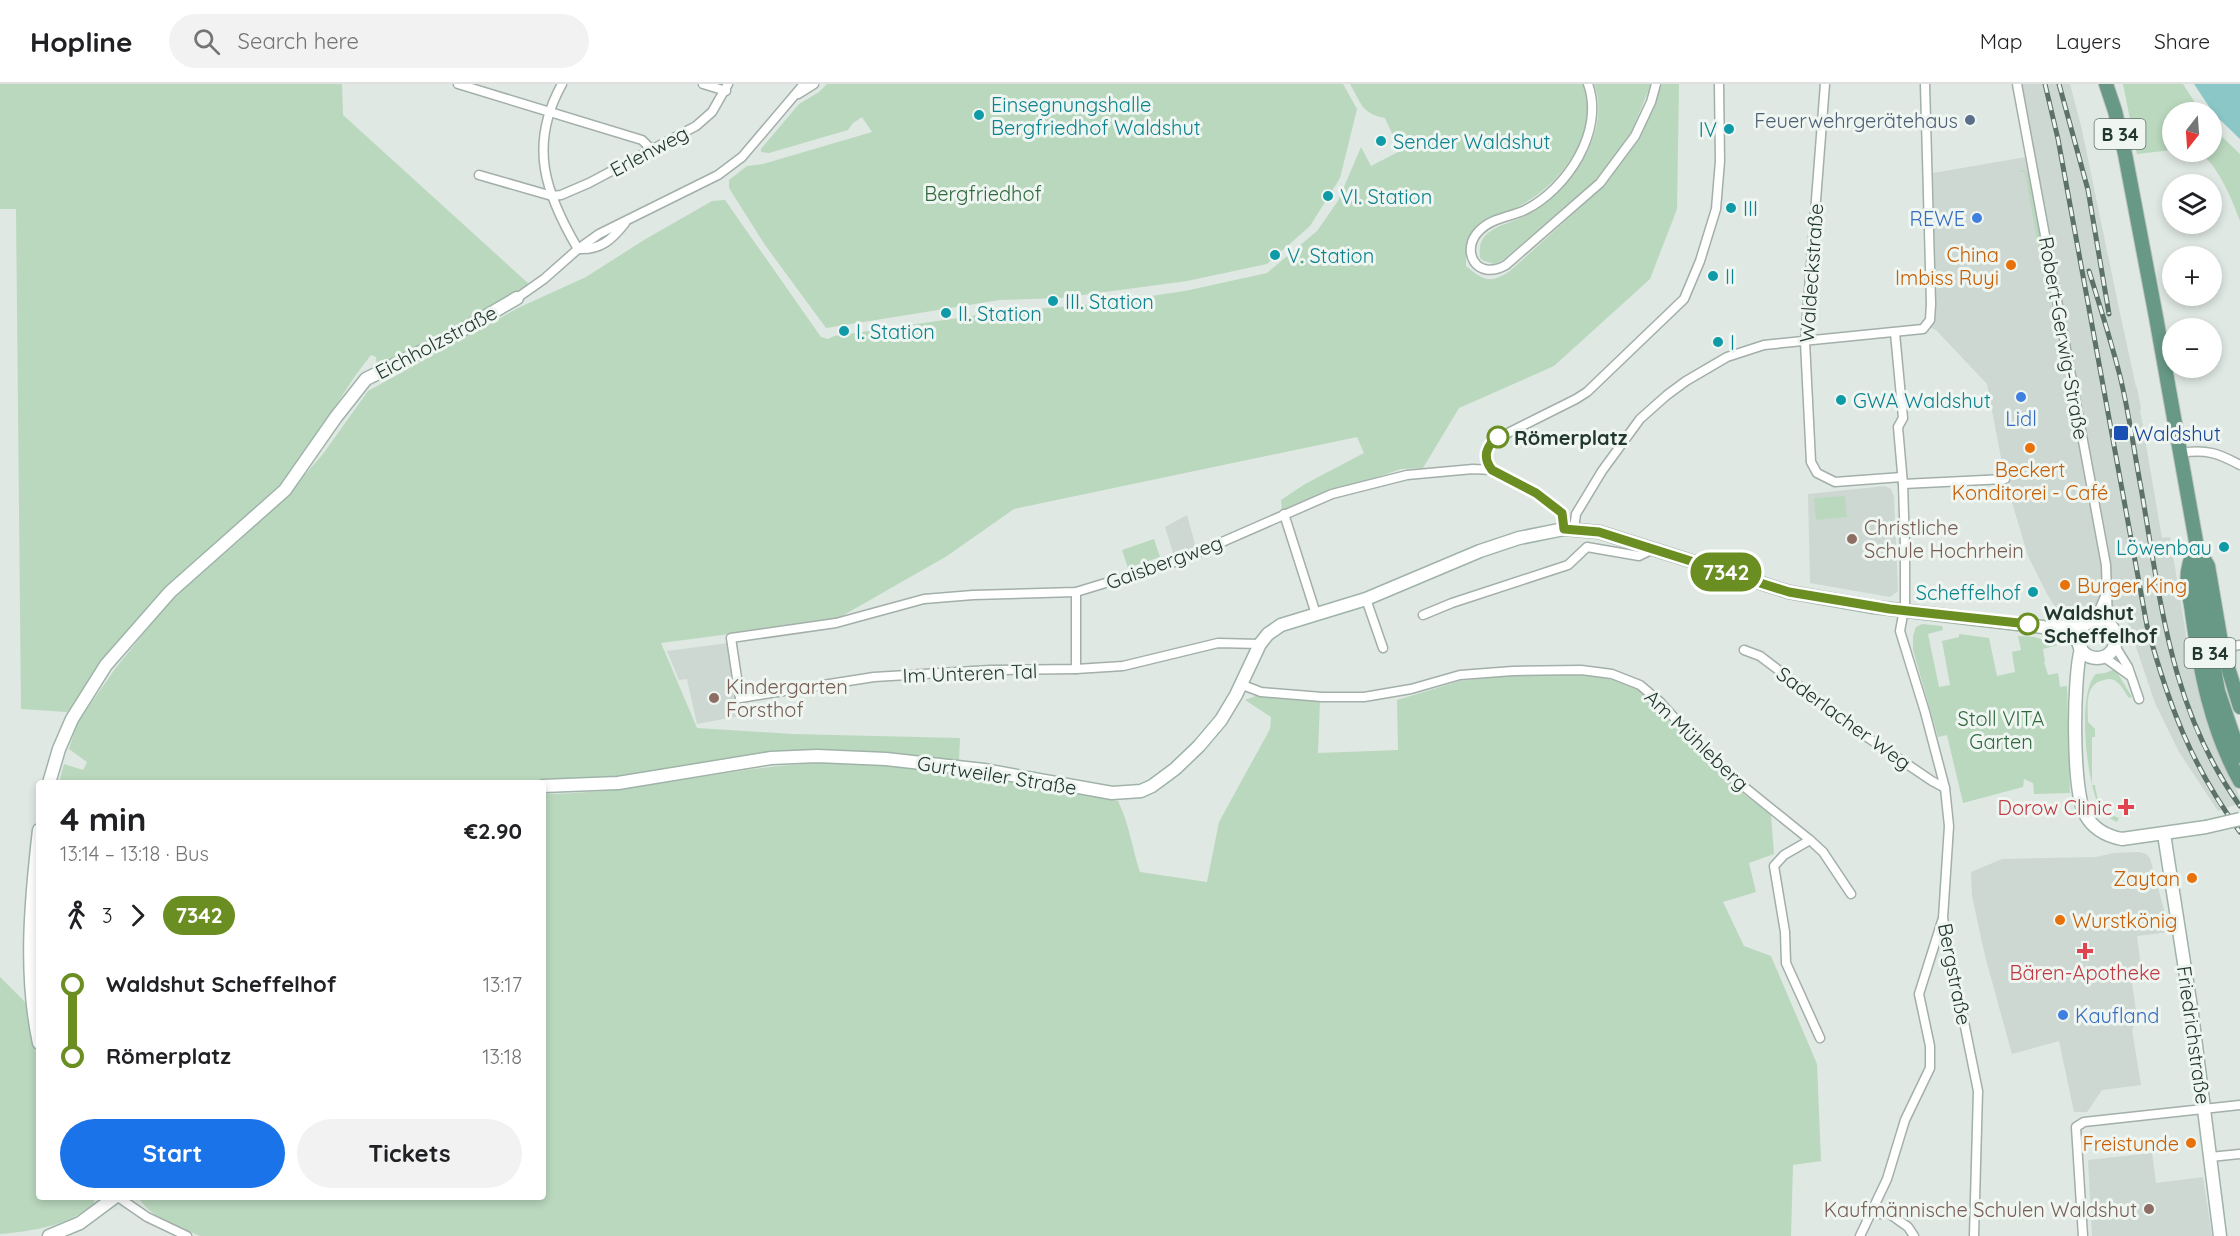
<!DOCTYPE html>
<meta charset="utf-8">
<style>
body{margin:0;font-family:Quicksand,sans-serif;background:#f2f2f2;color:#202124;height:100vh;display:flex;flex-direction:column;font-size:22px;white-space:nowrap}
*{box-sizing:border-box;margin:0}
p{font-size:20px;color:#757577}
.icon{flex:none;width:33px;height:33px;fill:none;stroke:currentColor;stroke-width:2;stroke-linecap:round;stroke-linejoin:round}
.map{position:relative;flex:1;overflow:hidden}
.panel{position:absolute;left:36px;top:696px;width:510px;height:420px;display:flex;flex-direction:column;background:#fff;border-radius:6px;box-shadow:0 3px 9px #0003}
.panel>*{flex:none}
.badge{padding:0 12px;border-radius:20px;font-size:21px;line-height:39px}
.needle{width:39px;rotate:197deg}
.fabs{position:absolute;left:2162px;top:18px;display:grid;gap:12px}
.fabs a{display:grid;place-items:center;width:60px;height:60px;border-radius:50%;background:#fff;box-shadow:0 3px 9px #0003;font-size:30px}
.map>.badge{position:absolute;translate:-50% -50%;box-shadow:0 0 0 3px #fff}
.legs{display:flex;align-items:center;gap:9px;height:66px;padding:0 24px;font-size:20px}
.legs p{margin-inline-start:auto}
.summary{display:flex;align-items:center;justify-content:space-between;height:102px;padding:0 24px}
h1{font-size:33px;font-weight:700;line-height:45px}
.action{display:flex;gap:12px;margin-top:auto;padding:12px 24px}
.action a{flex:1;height:69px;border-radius:36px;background:#1a73e8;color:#fff;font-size:24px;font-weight:700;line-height:69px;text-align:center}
.action a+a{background:#f2f2f2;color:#202124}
ul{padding:0 24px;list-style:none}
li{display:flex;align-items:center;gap:21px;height:72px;font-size:22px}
li i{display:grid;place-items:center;width:9px;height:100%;margin:0 8px;background:currentColor}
li i::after{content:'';width:15px;height:15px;margin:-8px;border:4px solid;border-radius:50%;background:#fff}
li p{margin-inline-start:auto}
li:first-child i{background:linear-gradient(#0000 50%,currentColor 0)}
li:last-child i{background:linear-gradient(currentColor 50%,#0000 0)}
header{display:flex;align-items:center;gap:36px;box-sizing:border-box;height:84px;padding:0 30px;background:#fff;border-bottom:2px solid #e0e0e0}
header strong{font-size:28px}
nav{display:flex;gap:33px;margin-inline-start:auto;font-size:21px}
.search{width:420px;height:54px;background:#f2f2f2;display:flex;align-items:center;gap:15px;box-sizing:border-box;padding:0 21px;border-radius:33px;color:#757577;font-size:22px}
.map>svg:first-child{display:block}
.built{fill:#cdd8d2}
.green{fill:#bad8be}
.water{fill:#8cc7c8}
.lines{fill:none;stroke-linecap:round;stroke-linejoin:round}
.street-casing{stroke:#a3afa9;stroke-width:11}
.secondary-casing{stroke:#9fb3a9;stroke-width:15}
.primary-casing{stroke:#bdc3c0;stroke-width:16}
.street{stroke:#fff;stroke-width:8}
.secondary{stroke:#fff;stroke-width:12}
.primary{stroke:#689986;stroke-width:14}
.rail-casing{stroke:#5c7269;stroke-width:5}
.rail{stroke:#eff6f1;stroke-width:3;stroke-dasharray:9;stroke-linecap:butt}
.secondary-bridge-casing{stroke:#9fb3a9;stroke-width:15;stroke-linecap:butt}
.secondary-bridge{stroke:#fff;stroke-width:12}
.line-1-casing{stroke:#fff;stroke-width:14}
.line-1{stroke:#6b8e23;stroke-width:9}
.culture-dot{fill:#0f9aa8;stroke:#eff6f1;stroke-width:2}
.service-dot{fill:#5c6f8a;stroke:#eff6f1;stroke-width:2}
.shop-dot{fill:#3f7fe0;stroke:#eff6f1;stroke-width:2}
.food-dot{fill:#e8710a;stroke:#eff6f1;stroke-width:2}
.transit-dot{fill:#1a4fb4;stroke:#eff6f1;stroke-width:2}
.stop-1-dot{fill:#fff;stroke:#6b8e23;stroke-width:3}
.education-dot{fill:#8d6e63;stroke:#eff6f1;stroke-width:2}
.health-dot{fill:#e0444e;stroke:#eff6f1;stroke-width:2}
.labels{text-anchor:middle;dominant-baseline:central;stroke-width:6;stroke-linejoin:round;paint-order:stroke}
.shield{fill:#eff6f1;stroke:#607068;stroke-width:1.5}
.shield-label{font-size:18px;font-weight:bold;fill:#22372e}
.culture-label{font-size:20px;fill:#0d838f;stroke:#eff6f1;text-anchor:start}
.service-label{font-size:20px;fill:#4e5e75;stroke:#eff6f1;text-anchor:end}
.street-label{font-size:20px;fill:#22372e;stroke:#eff6f1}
.park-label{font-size:20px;fill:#31693f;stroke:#eff6f1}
.shop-label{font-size:20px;fill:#366cbe;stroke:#eff6f1;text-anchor:end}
.food-label{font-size:20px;fill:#c56008;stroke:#eff6f1;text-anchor:end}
.transit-label{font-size:20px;fill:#164399;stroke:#eff6f1;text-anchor:start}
.stop-label{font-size:20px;font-weight:bold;fill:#22372e;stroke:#eff6f1;text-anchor:start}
.education-label{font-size:20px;fill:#785e54;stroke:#eff6f1;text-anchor:start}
.health-label{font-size:20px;fill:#be3a42;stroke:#eff6f1;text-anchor:end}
</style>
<header>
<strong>Hopline</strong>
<div class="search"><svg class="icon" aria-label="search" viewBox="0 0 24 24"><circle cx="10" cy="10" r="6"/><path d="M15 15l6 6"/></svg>Search here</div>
<nav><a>Map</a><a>Layers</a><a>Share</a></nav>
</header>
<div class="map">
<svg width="2240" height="1152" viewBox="0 0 2240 1152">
<rect width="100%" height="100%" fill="#dfe8e3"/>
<g class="built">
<polygon points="2012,0 2070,0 2082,46 2118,220 2136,303 2137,303 2141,325 2140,326 2162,454 2170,453 2188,563 2207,634 2240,714 2240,719 2218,727 2179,668 2155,619 2123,525 2094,522 2080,534 2065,538 2047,510 2028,472 2005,395 1987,300 1936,246 1927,242 1935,207 1933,89 2026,73"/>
<polygon points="1885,402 1891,405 1894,412 1898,507 1890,513 1810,499 1808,410"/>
<polygon points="1187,431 1195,460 1188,471 1175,475 1165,443"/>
<polygon points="728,559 739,632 697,640 687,595 679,596 667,567"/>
<polygon points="2139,768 2146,770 2150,774 2170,848 2137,852 2141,883 2130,885 2137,934 2132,946 2141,1001 2102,1006 2087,1028 2074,1028 2059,957 2012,970 1985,872 1972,812 1971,788 2002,775 2096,773 2114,769"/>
<polygon points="2152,1069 2156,1099 2203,1093 2212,1152 2092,1152 2088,1076"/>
</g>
<g class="green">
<polygon points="0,0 342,0 343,31 529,200 440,253 377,284 376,273 371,271 355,292 282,403 233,444 67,628 21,625 16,125 0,125"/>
<polygon points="827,0 1343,0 1357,25 1340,94 1310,142 1267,180 1187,197 1060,214 1000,216 826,244 765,161 729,104 729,96 747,82 763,80 872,48 862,33 853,39 848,46 769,69 761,68 761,65 799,20 819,8"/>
<path d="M 1350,0 L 1583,0 C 1600,47 1563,99 1521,121 C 1506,130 1490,130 1476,143 C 1466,154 1466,168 1466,182 C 1484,197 1490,200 1510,187 L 1604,102 L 1640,54 L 1662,0 L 1679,0 L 1677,125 L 1650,195 L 1554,282 L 1459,324 L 1423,384 L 1401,385 L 1282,426 L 1281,416 L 1305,400 L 1364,369 L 1357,353 L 1014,425 L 947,472 L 835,536 L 661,559 L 697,644 L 793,650 L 960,654 L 959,676 L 859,668 L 617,695 L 543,699 L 59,699 L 64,680 L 83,686 L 87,678 L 69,665 L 77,640 L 89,622 L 115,585 L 172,514 L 238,458 L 287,411 L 323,370 L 368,307 L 518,224 L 586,193 L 644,156 L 712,117 L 725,116 L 821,253 L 828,255 L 834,252 L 999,228 L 1096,220 L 1185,207 L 1267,189 L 1317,147 L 1338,117 L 1361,63 L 1371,82 L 1400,67 L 1385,34 C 1362,30 1361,19 1350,0 Z"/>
<path d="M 1594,0 L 1651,0 L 1631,49 L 1597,95 L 1503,176 L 1494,180 L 1484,177 L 1480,174 C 1479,164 1480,155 1488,149 C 1499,140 1513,138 1525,132 C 1568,110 1613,48 1594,0 Z"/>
<polygon points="2123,0 2183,0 2201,28 2172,28 2172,66 2137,70"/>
<path d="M 2211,42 L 2240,70 L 2240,137 C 2233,117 2216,77 2198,68 L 2211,68 Z"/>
<polygon points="2024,86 2029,91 2052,219 2048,219 2025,88 2017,88"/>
<polygon points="1845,412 1847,433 1816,436 1814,414"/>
<polygon points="1154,455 1160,473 1128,484 1122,466"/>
<polygon points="1922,540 1942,542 1943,546 1928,550 1939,603 1950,601 1942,557 1959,553 1959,550 1989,554 1997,592 2015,588 2012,568 2021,566 2018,552 2035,553 2058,561 2043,565 2045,578 2044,578 2048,591 2058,589 2060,603 2067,602 2070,709 2034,710 2033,699 2024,695 2023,703 1963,719 1947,651 1938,653 1913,566 1913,552 1916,543"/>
<path d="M 2115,585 L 2132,613 L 2129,614 C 2125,609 2122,602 2118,599 C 2114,595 2109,594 2104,596 C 2084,600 2088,623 2088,638 L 2095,645 L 2095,653 L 2092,653 L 2092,701 L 2095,701 C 2097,717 2102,728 2119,734 L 2117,738 C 2110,735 2104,731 2100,724 C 2087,702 2076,609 2096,590 L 2105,589 Z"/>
<path d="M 1582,590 L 1613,596 L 1639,606 L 1745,711 L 1771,730 L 1774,770 L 1749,779 L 1756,808 L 1723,818 L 1744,862 L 1771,872 L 1817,980 L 1821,1077 L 1793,1081 L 1791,1152 L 200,1152 C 177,1142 152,1135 138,1113 L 543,1113 L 543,710 C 636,710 727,683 819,679 C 850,677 880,681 910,684 C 980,691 1049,705 1118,717 C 1129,739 1132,764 1140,788 L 1207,798 L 1219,738 L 1270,645 L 1271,633 L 1245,616 L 1258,611 L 1320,617 L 1318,669 L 1398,666 L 1397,616 L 1460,597 L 1513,591 Z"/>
<path d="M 0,893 L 27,920 L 39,986 L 39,1113 L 94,1113 L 94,1119 C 69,1142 33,1147 0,1150 Z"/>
</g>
<polygon class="water" points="2194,0 2240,0 2240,55 2214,30"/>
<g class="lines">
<defs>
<g id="street">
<polyline points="458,0 642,56 651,65"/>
<path d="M 562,0 C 528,61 545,109 578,165"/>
<polyline points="703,0 726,7"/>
<path d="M 1588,0 C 1605,47 1567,105 1525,126 C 1510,133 1491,134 1479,147 C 1460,166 1476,198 1506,181 L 1600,99 L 1635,52 L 1651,18 L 1656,0"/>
<polyline points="1825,0 1805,258 1811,378 1817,389 1835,398 1902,393"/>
<polyline points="2017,0 2106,481 2108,539"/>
<polyline points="798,10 814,0"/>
<polyline points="479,91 552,112 561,111 589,99 696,42 712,28 728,0"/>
<path d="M 579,165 C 600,166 612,156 625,139"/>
<polyline points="517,214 544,195 578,165 599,150 718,91 742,73 804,0"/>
<polyline points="1895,249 1903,334 1898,343 1903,400 1905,463 1905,520 1900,547 1925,628 1945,704 1949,742 1943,834 1978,1007 1974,1152"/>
<path d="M 2181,369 C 2206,365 2218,369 2240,381"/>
<path d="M 1492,386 C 1484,376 1484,365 1494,356 L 1576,315 L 1587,308 L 1684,215 L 1700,177 L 1716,125 L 1720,77 L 1719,0"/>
<polyline points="1903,400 2005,395"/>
<polyline points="1284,430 1316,530"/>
<polyline points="1574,445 1576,430 1602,387 1640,335 1667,311 1686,297 1727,273 1764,261 1923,245 1930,236 1931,220 1925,0"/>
<polyline points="1366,515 1383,564"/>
<polyline points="1423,531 1452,519 1568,481 1587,463 1639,472 1653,465"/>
<polyline points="2095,536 2106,510"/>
<polyline points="1260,560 1218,559 1123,582 1076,585 990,586 874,593 740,614 731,554 836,539 924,515 973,511 1076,508 1181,476 1332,410 1407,391 1473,385 1492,386 1536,409 1562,429 1564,445"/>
<polyline points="2115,562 2128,583 2139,615"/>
<polyline points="2222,564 2240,561"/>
<polyline points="1744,566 1760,572 1864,651 1932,697 1945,704"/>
<polyline points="2104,573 2129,591"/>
<polyline points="1076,585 1076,508"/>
<polyline points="1240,600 1261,608 1322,613 1364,613 1411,605 1460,591 1513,587 1581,586 1612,590 1640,601 1660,618 1706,669 1732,693 1810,756 1823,768 1851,810"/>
<polyline points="1810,756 1784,771 1774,782 1785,848 1786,879 1820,954"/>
<polyline points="2210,1073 2240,1070"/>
<polyline points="118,1113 147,1133 187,1152"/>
<polyline points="1881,1130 1887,1128 1908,1143 1914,1152"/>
<polyline points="1860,1152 1887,1095 1905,1036 1930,984 1930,962 1919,910 1942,837"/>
<polyline points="2083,1152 2076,1043 2084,1038 2240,1021"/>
</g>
<g id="secondary">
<circle cx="2097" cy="555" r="19"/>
<polyline points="2050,542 2082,543"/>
<path d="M 2081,565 C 2073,593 2072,706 2085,730 C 2093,745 2106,752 2122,755 L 2206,743"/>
<polyline points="49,699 59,665 72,635 106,581 170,508 285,406 336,333 366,295 447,255 517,214"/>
<polyline points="543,702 618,699 771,674 817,672 886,675 984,686 1112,709 1141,707 1152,702 1175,685 1199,662 1221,636 1236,611 1260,560 1268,550 1281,541 1366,515 1480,467 1519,454 1564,445 1599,448 1789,508 1874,523 2043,543 2079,557"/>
<path d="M 39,746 C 31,816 24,889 39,959"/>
<polyline points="2164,750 2192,930 2220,1152"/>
<polyline points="49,1152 80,1139 115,1113"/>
</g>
<g id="primary">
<polyline points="2106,0 2115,27 2125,70 2156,233 2197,463 2200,506 2218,607 2240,672"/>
<path d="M 2196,465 C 2193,470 2190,476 2189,482 C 2185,497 2190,513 2192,528 C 2200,586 2211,645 2240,697"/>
<polyline points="2201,470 2208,482 2222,564 2240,623"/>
</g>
</defs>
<use href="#street" class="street-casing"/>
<use href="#secondary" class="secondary-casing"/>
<use href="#primary" class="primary-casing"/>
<use href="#street" class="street"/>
<use href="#secondary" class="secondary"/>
<use href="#primary" class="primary"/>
<defs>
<g id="rail">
<path d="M 2045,0 L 2058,55 L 2147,542 C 2169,622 2191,681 2240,748"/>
<polyline points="2059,0 2088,106 2109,230"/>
<path d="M 2089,187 C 2100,222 2111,257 2120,292 C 2129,329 2134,367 2141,404 C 2161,518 2170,625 2240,722"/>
</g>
</defs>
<use href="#rail" class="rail-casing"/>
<use href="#rail" class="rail"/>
<defs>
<polyline id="secondary-bridge" points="2206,743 2240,735"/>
</defs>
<use href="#secondary-bridge" class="secondary-bridge-casing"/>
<use href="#secondary-bridge" class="secondary-bridge"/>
</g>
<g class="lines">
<defs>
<path id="line-1" d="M 1498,353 C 1486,362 1482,373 1492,386 L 1536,409 L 1562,429 L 1564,445 L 1599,448 L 1789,508 L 1890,525 L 2028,540"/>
</defs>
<use href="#line-1" class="line-1-casing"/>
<use href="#line-1" class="line-1"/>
</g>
<g class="culture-dot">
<circle cx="979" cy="31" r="6"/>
<circle cx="1729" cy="45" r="6"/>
<circle cx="1381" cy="57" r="6"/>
<circle cx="1328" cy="112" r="6"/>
<circle cx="1731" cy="124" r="6"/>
<circle cx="1275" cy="171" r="6"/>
<circle cx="1713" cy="192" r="6"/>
<circle cx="1053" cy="217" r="6"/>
<circle cx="946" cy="229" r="6"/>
<circle cx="844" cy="247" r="6"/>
<circle cx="1718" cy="258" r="6"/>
<circle cx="1841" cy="316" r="6"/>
<circle cx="2224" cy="463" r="6"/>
<circle cx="2033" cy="508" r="6"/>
</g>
<circle class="service-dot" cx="1970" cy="36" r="6"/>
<g class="shop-dot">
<circle cx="1977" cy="134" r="6"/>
<circle cx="2021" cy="313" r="6"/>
<circle cx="2063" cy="931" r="6"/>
</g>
<g class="food-dot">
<circle cx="2011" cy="181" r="6"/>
<circle cx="2030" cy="364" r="6"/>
<circle cx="2065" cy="501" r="6"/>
<circle cx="2192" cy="794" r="6"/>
<circle cx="2060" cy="836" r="6"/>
<circle cx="2191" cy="1059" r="6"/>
</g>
<rect class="transit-dot" x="2113" y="341" width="16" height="16" rx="3"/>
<g class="stop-1-dot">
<circle cx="1498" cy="353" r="10"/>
<circle cx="2028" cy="540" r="10"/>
</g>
<g class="education-dot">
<circle cx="1852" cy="455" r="6"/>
<circle cx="714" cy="614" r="6"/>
<circle cx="2149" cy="1125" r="6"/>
</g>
<g class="health-dot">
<path d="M2123 714h6v6h6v6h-6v6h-6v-6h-6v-6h6z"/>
<path d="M2082 858h6v6h6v6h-6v6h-6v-6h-6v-6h6z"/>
</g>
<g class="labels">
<g class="shield">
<rect x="2094.5" y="35" width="51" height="30" rx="4.5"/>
<rect x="2184.5" y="554" width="51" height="30" rx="4.5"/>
</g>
<g class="shield-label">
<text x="2120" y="50">B 34</text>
<text x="2210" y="569">B 34</text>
</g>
<g class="culture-label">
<text x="991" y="20">Einsegnungshalle<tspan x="991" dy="23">Bergfriedhof Waldshut</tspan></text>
<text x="1717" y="45" text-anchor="end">IV</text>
<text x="1393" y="57">Sender Waldshut</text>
<text x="1340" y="112">VI. Station</text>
<text x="1743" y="124">III</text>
<text x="1287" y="171">V. Station</text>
<text x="1725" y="192">II</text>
<text x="1065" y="217">III. Station</text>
<text x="958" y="229">II. Station</text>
<text x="856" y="247">I. Station</text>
<text x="1730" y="258">I</text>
<text x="1853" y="316">GWA Waldshut</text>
<text x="2212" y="463" text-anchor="end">Löwenbau</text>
<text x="2021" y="508" text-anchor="end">Scheffelhof</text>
</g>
<g class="service-label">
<text x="1958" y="36">Feuerwehrgerätehaus</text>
</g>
<g class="street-label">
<text transform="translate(649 67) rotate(-28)">Erlenweg</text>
<text transform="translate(1811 189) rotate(-86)">Waldeckstraße</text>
<text transform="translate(2064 254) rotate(80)">Robert-Gerwig-Straße</text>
<text transform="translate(436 258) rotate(-28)">Eichholzstraße</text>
<text transform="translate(1164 478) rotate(-20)">Gaisbergweg</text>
<text transform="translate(970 589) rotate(-2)">Im Unteren Tal</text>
<text transform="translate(1844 634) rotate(36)">Saderlacher Weg</text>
<text transform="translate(1697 656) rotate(44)">Am Mühleberg</text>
<text transform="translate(997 691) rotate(9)">Gurtweiler Straße</text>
<text transform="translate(1955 890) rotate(79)">Bergstraße</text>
<text transform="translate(2194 951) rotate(82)">Friedrichstraße</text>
</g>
<g class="park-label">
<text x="983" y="109">Bergfriedhof</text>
<text x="2001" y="634">Stoll VITA<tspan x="2001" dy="23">Garten</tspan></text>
</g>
<g class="shop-label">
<text x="1965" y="134">REWE</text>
<text x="2021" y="334" text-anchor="middle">Lidl</text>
<text x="2075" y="931" text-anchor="start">Kaufland</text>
</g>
<g class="food-label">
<text x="1999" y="170">China<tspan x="1999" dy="23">Imbiss Ruyi</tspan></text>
<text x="2030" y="385" text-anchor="middle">Beckert<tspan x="2030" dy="23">Konditorei - Café</tspan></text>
<text x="2077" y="501" text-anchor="start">Burger King</text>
<text x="2180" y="794">Zaytan</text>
<text x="2072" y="836" text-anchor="start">Wurstkönig</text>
<text x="2179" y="1059">Freistunde</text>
</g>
<g class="transit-label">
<text x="2134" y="349">Waldshut</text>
</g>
<g class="stop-label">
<text x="1514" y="353">Römerplatz</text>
<text x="2044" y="528">Waldshut<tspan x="2044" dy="23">Scheffelhof</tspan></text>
</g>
<g class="education-label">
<text x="1864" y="443">Christliche<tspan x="1864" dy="23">Schule Hochrhein</tspan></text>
<text x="726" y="602">Kindergarten<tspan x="726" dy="23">Forsthof</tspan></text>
<text x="2137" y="1125" text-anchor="end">Kaufmännische Schulen Waldshut</text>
</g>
<g class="health-label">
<text x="2112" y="723">Dorow Clinic</text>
<text x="2085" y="888" text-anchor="middle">Bären-Apotheke</text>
</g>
</g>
</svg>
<div class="fabs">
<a><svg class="needle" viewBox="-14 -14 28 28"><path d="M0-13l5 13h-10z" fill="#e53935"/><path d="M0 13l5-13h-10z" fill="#757577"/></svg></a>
<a><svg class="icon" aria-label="layers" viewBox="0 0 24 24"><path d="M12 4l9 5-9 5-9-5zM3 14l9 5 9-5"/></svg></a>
<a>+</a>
<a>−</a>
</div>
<b class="badge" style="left:1726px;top:488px;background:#6b8e23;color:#fff">7342</b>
<section class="panel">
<div class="summary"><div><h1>4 min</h1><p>13:14 – 13:18 · Bus</p></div><b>€2.90</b></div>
<div class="legs"><svg class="icon" aria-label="walk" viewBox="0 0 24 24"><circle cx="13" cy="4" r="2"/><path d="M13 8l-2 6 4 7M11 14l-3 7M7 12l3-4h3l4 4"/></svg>3<svg class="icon" aria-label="forward" viewBox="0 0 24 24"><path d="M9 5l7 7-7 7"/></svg><b class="badge" style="background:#6b8e23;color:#fff">7342</b></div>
<ul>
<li><i style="color:#6b8e23"></i><b>Waldshut Scheffelhof</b><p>13:17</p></li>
<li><i style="color:#6b8e23"></i><b>Römerplatz</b><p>13:18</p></li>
</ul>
<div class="action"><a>Start</a><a>Tickets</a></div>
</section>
</div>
